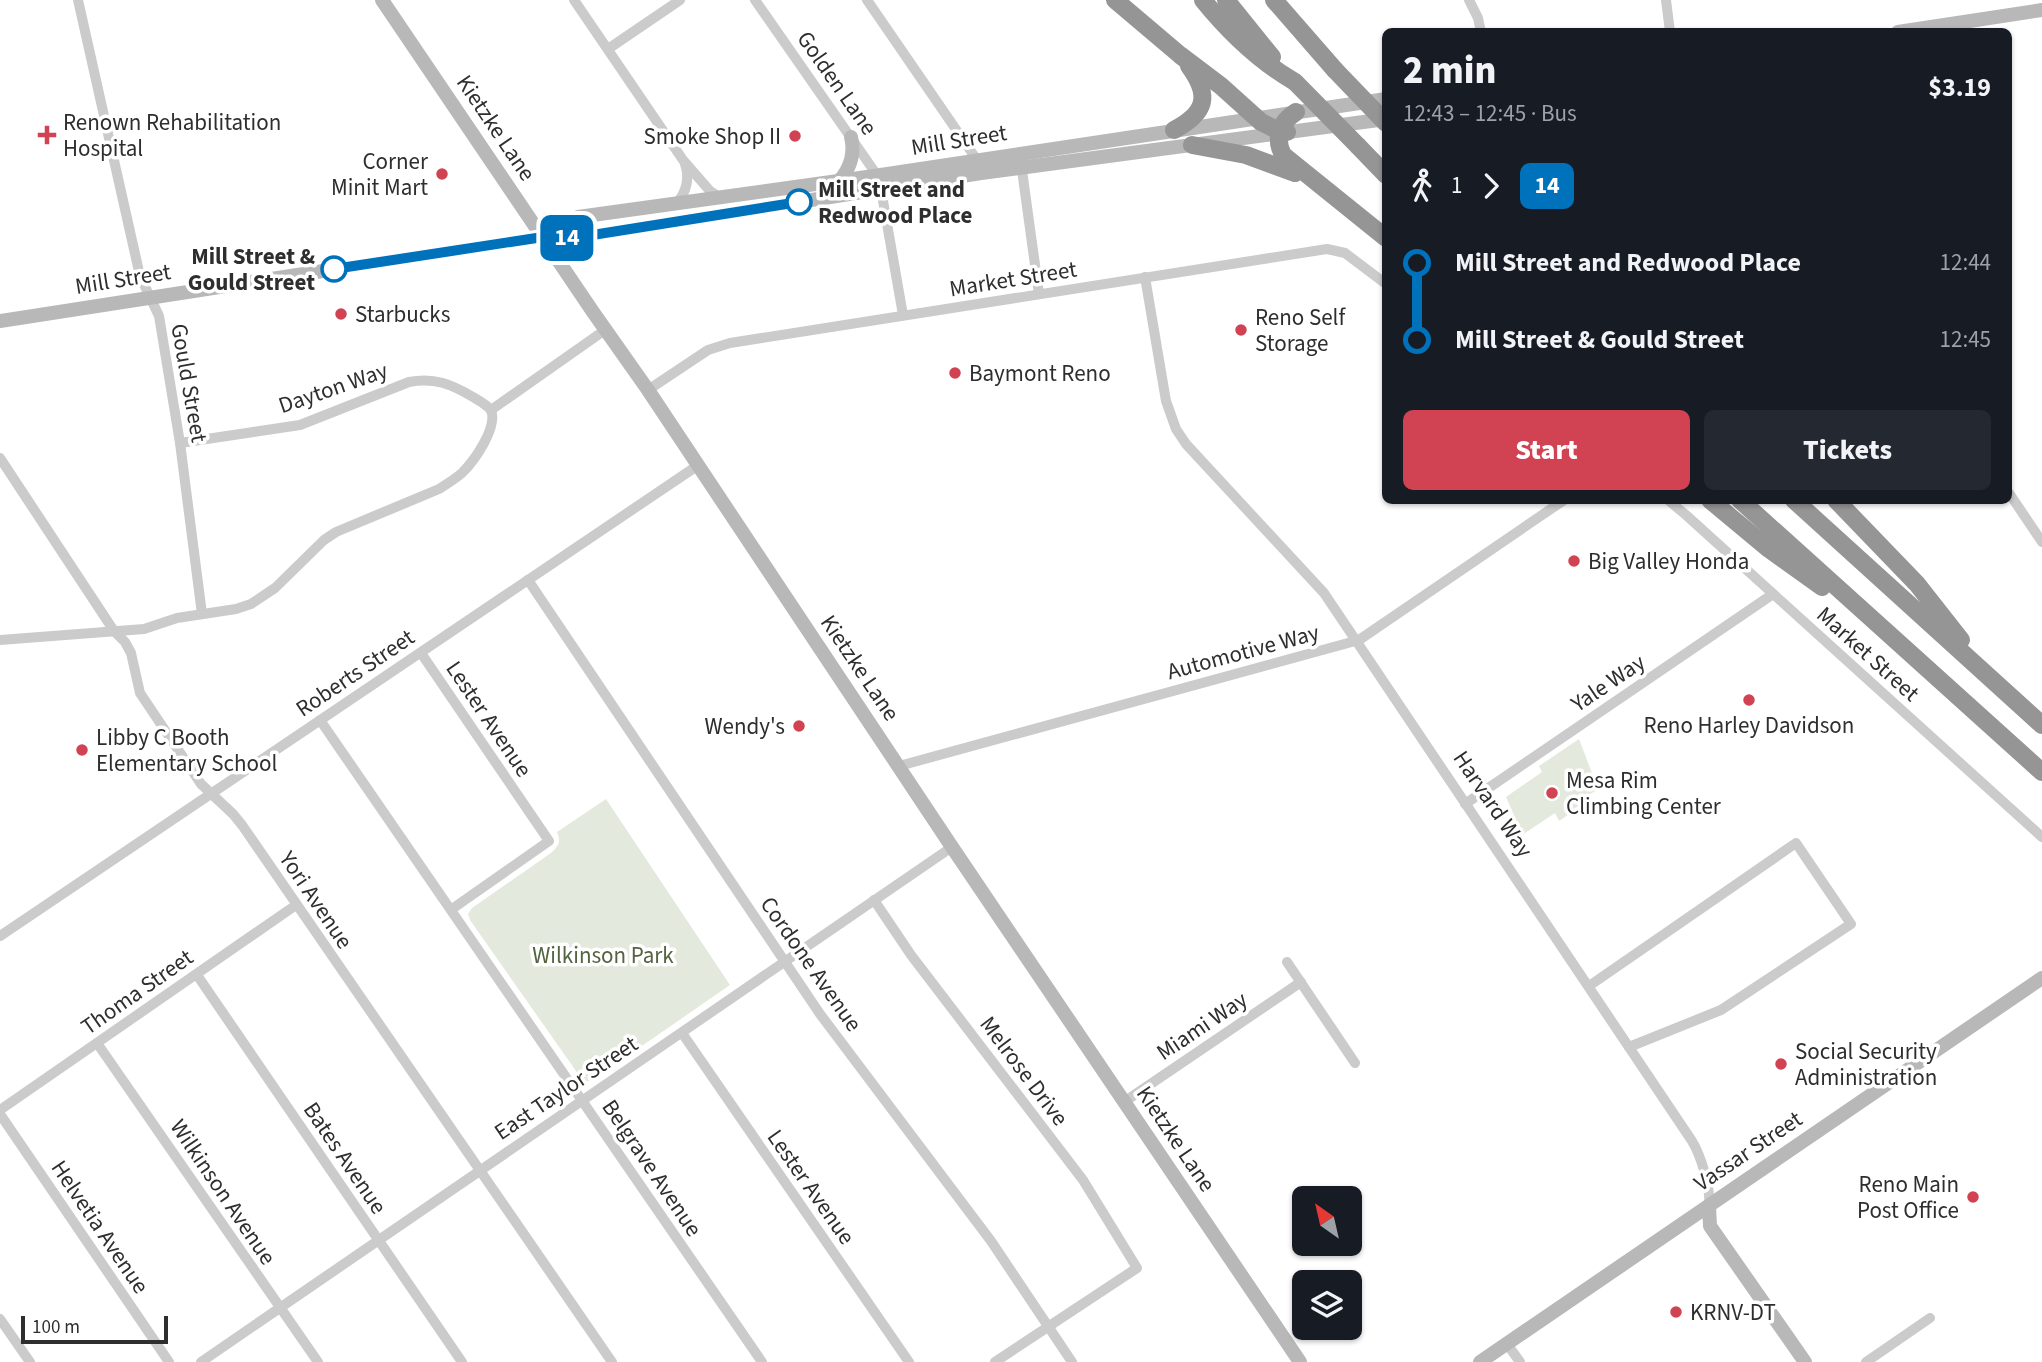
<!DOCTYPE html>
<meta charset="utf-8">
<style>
body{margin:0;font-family:"Source Sans 3",sans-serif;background:#242831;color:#f1f3f6;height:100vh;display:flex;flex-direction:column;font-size:26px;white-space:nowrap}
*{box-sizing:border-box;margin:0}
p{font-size:23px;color:#9ea1a6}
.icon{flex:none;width:38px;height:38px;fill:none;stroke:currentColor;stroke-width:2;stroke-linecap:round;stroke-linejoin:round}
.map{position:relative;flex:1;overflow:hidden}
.panel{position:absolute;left:1382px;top:28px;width:630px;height:476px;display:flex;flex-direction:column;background:#171b24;border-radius:10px;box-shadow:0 2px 5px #0004}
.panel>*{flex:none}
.badge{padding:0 14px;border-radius:10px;font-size:24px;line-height:46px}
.needle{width:46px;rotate:326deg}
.fabs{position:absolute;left:1292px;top:1186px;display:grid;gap:14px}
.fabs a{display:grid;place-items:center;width:70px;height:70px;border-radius:10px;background:#171b24;box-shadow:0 2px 5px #0004;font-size:35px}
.scale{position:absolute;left:21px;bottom:18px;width:147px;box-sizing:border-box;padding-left:7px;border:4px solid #2e2e2e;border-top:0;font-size:19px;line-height:24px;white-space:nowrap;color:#2e2e2e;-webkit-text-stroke:5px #fff;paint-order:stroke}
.map>.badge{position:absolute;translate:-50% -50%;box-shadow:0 0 0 4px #fff}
.legs{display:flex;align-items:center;gap:10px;height:77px;padding:0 21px;font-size:23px}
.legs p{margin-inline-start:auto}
.summary{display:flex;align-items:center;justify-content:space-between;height:119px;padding:0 21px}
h1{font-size:38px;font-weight:800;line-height:52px}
.action{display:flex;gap:14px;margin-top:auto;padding:14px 21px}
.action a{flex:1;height:80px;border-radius:10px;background:#d14352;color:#fff;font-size:28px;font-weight:800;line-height:80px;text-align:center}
.action a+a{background:#242831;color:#f1f3f6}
ul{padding:0 21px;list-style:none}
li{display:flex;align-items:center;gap:24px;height:77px;font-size:26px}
li i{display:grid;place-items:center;width:10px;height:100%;margin:0 9px;background:currentColor}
li i::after{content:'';width:18px;height:18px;margin:-9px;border:5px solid;border-radius:50%;background:#171b24}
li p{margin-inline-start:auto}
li:first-child i{background:linear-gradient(#0000 50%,currentColor 0)}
li:last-child i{background:linear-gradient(currentColor 50%,#0000 0)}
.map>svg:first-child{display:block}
.green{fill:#e4e9dd}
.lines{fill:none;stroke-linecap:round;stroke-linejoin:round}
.street{stroke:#cbcbcb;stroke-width:10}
.secondary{stroke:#b8b8b8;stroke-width:14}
.highway{stroke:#959595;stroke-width:18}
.highway-bridge{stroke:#959595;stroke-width:18}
.line-1-casing{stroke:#fff;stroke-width:16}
.line-1{stroke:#0072bc;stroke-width:10}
.poi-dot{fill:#d14352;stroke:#fff;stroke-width:2.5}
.stop-1-dot{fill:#fff;stroke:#0072bc;stroke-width:3.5}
.labels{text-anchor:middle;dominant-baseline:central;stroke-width:7;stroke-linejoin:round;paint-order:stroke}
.street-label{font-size:23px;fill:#2e2e2e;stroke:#fff}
.poi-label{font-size:23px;fill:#2e2e2e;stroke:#fff;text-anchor:start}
.stop-label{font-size:23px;font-weight:bold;fill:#2e2e2e;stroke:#fff;text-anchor:start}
.park-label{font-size:23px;fill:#526440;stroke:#fff}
</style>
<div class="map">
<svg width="2042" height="1362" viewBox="0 0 2042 1362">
<rect width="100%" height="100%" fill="#fff"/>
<g class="green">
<polygon points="1579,739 1598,789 1580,801 1581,806 1559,821 1555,813 1525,833 1517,841 1516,820 1506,797 1542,772 1539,766"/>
<path d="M 606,799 L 730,985 L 597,1077 L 589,1081 L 583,1081 L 470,920 L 468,914 L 472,908 L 551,853 C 559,846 561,842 557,832 Z"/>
</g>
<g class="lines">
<g class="street">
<polyline points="78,0 140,276 159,316 180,443 202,614"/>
<polyline points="574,0 683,160 710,191 719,197"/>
<polyline points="755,0 879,178 903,315"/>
<polyline points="867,0 977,160"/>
<polyline points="1469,0 1478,18 1481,32"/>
<polyline points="1666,0 1670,32"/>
<polyline points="608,49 680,0"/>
<polyline points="1021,163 1039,294"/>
<path d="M 677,203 C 687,191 690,179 685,164"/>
<path d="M 1145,277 L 1166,401 L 1176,429 L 1186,444 L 1324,593 L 1692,1141 C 1701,1156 1711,1188 1709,1206"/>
<polyline points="648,390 708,350 730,343 1327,249 1345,253 1386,284"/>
<polyline points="491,410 605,330"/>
<path d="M 180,443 L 300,425 L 409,382 C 434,377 451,384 473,397 C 480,401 486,404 491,410"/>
<polyline points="0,458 114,631 125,642 131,653 140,693 201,784 233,814 242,825 612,1362"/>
<polyline points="2009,493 2042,542"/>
<polyline points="1668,500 1686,515 2042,837"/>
<polyline points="528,580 820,1014 991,1241 1072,1362"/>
<path d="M 0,640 L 144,629 L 177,618 L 236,609 L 251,604 L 275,588 L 324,540 L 336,532 L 439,489 C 447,484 455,479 462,473 C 475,460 498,427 491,410"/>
<polyline points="421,653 549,841 452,909"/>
<polyline points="320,720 762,1362"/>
<polyline points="899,766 1359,640 1564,500"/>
<polyline points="1465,804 1773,594"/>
<polyline points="874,900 911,955 1083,1180 1137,1268 995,1362"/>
<polyline points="0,936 697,466"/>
<polyline points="1287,962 1355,1063"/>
<polyline points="197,975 462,1362"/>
<polyline points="1589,986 1796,843 1851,924 1721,1010 1629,1047"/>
<polyline points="682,1033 909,1362"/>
<polyline points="97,1043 318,1362"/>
<polyline points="1124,1102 1301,982"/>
<polyline points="0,1110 296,905"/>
<polyline points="0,1114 169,1362"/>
<polyline points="0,1319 30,1362"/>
<polyline points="1507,1344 1520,1362"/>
<polyline points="201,1362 952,847"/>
<polyline points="1866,1362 1930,1318"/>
</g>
<g class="secondary">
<polyline points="382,0 593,312 648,390 952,847 1300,1362"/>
<polyline points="1898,32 2042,10"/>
<path d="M 840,180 C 851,167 855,153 851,137"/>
<polyline points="543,237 556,227 578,217 874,176 1386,99"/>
<polyline points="0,321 543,237 565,239 580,237 981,173 1386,119"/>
<polyline points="1709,1206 1710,1226 1805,1362"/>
<polyline points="1480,1362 2042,978"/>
</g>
<g class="highway">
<polyline points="1115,0 1180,55 1221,86 1261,122 1273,128 1287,132"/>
<path d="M 1203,0 C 1229,32 1259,61 1295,82"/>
<polyline points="1226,0 1272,57"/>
<polyline points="1274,0 1335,70"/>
<path d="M 1296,112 C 1280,122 1274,138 1283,155 L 1386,238"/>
<path d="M 1174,130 C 1206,113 1211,96 1189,66"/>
<polyline points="1192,145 1246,155 1295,173"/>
<polyline points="1358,146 1386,175"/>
<polyline points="1710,500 1769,549 1822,587"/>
<polyline points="1740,500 2042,772"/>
<polyline points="1794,500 2042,725"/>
<polyline points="1836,500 1917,584 1961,640"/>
</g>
<g class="highway-bridge">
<polyline points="1335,70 1386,123"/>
<polyline points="1296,83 1358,146"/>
</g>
</g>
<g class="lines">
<defs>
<polyline id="line-1" points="334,269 543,237 565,239 580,237 799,202"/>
</defs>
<use href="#line-1" class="line-1-casing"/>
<use href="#line-1" class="line-1"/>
</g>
<g class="poi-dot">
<path d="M43.5 124.5h7v7h7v7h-7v7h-7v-7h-7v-7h7z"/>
<circle cx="795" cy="136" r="7"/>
<circle cx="442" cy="174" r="7"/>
<circle cx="341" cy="314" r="7"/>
<circle cx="1241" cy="330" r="7"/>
<circle cx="955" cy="373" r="7"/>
<circle cx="1574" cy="561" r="7"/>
<circle cx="1749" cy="700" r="7"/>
<circle cx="799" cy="726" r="7"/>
<circle cx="82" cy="750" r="7"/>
<circle cx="1552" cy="793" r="7"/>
<circle cx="1781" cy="1064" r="7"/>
<circle cx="1973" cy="1197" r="7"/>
<circle cx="1676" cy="1312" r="7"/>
</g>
<g class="stop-1-dot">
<circle cx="799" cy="202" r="12"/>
<circle cx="334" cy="269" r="12"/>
</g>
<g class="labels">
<g class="street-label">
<text transform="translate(837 83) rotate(55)">Golden Lane</text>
<text transform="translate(496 128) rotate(56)">Kietzke Lane</text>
<text transform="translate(959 140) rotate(-9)">Mill Street</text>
<text transform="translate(123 279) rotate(-9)">Mill Street</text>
<text transform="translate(1013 279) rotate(-9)">Market Street</text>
<text transform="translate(189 383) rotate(80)">Gould Street</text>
<text transform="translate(333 388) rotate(-19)">Dayton Way</text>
<text transform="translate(1243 652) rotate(-15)">Automotive Way</text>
<text transform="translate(1868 654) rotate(42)">Market Street</text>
<text transform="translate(860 668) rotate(56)">Kietzke Lane</text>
<text transform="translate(355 673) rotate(-34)">Roberts Street</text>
<text transform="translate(1608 683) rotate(-34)">Yale Way</text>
<text transform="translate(489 719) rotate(56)">Lester Avenue</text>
<text transform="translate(1493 804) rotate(56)">Harvard Way</text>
<text transform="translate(316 900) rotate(56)">Yori Avenue</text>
<text transform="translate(811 964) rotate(55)">Cordone Avenue</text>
<text transform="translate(137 992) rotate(-35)">Thoma Street</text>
<text transform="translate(1202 1026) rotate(-34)">Miami Way</text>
<text transform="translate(1024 1071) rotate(53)">Melrose Drive</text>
<text transform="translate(566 1088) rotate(-34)">East Taylor Street</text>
<text transform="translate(1176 1139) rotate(56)">Kietzke Lane</text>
<text transform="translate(1748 1151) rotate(-34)">Vassar Street</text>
<text transform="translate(345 1158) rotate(56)">Bates Avenue</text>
<text transform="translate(652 1168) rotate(56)">Belgrave Avenue</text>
<text transform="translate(811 1187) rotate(55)">Lester Avenue</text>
<text transform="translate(223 1192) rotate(56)">Wilkinson Avenue</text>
<text transform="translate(100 1227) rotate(56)">Helvetia Avenue</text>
</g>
<g class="poi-label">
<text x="63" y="122">Renown Rehabilitation<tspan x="63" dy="26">Hospital</tspan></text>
<text x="781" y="136" text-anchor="end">Smoke Shop II</text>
<text x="428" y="161" text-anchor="end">Corner<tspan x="428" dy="26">Minit Mart</tspan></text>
<text x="355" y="314">Starbucks</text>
<text x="1255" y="317">Reno Self<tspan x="1255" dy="26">Storage</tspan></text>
<text x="969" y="373">Baymont Reno</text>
<text x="1588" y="561">Big Valley Honda</text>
<text x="1749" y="725" text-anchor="middle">Reno Harley Davidson</text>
<text x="785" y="726" text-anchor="end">Wendy's</text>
<text x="96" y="737">Libby C Booth<tspan x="96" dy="26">Elementary School</tspan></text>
<text x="1566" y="780">Mesa Rim<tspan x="1566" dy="26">Climbing Center</tspan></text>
<text x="1795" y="1051">Social Security<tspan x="1795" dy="26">Administration</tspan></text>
<text x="1959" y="1184" text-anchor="end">Reno Main<tspan x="1959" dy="26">Post Office</tspan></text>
<text x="1690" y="1312">KRNV-DT</text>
</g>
<g class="stop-label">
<text x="818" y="189">Mill Street and<tspan x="818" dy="26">Redwood Place</tspan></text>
<text x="315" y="256" text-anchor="end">Mill Street &amp;<tspan x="315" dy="26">Gould Street</tspan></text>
</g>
<g class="park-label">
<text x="603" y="955">Wilkinson Park</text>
</g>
</g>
</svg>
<div class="fabs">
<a><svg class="needle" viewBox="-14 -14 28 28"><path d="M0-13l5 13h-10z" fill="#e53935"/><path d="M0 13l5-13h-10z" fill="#9ea1a6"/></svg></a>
<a><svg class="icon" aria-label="layers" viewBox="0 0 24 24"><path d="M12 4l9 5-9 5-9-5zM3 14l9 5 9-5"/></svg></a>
</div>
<div class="scale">100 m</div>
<b class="badge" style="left:567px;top:238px;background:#0072bc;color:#fff">14</b>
<section class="panel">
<div class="summary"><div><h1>2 min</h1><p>12:43 – 12:45 · Bus</p></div><b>$3.19</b></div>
<div class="legs"><svg class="icon" aria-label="walk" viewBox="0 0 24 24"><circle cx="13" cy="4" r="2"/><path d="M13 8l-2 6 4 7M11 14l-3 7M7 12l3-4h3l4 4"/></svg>1<svg class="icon" aria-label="forward" viewBox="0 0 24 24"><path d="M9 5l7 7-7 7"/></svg><b class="badge" style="background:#0072bc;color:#fff">14</b></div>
<ul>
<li><i style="color:#0072bc"></i><b>Mill Street and Redwood Place</b><p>12:44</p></li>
<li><i style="color:#0072bc"></i><b>Mill Street &amp; Gould Street</b><p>12:45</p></li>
</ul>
<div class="action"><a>Start</a><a>Tickets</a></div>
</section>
</div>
